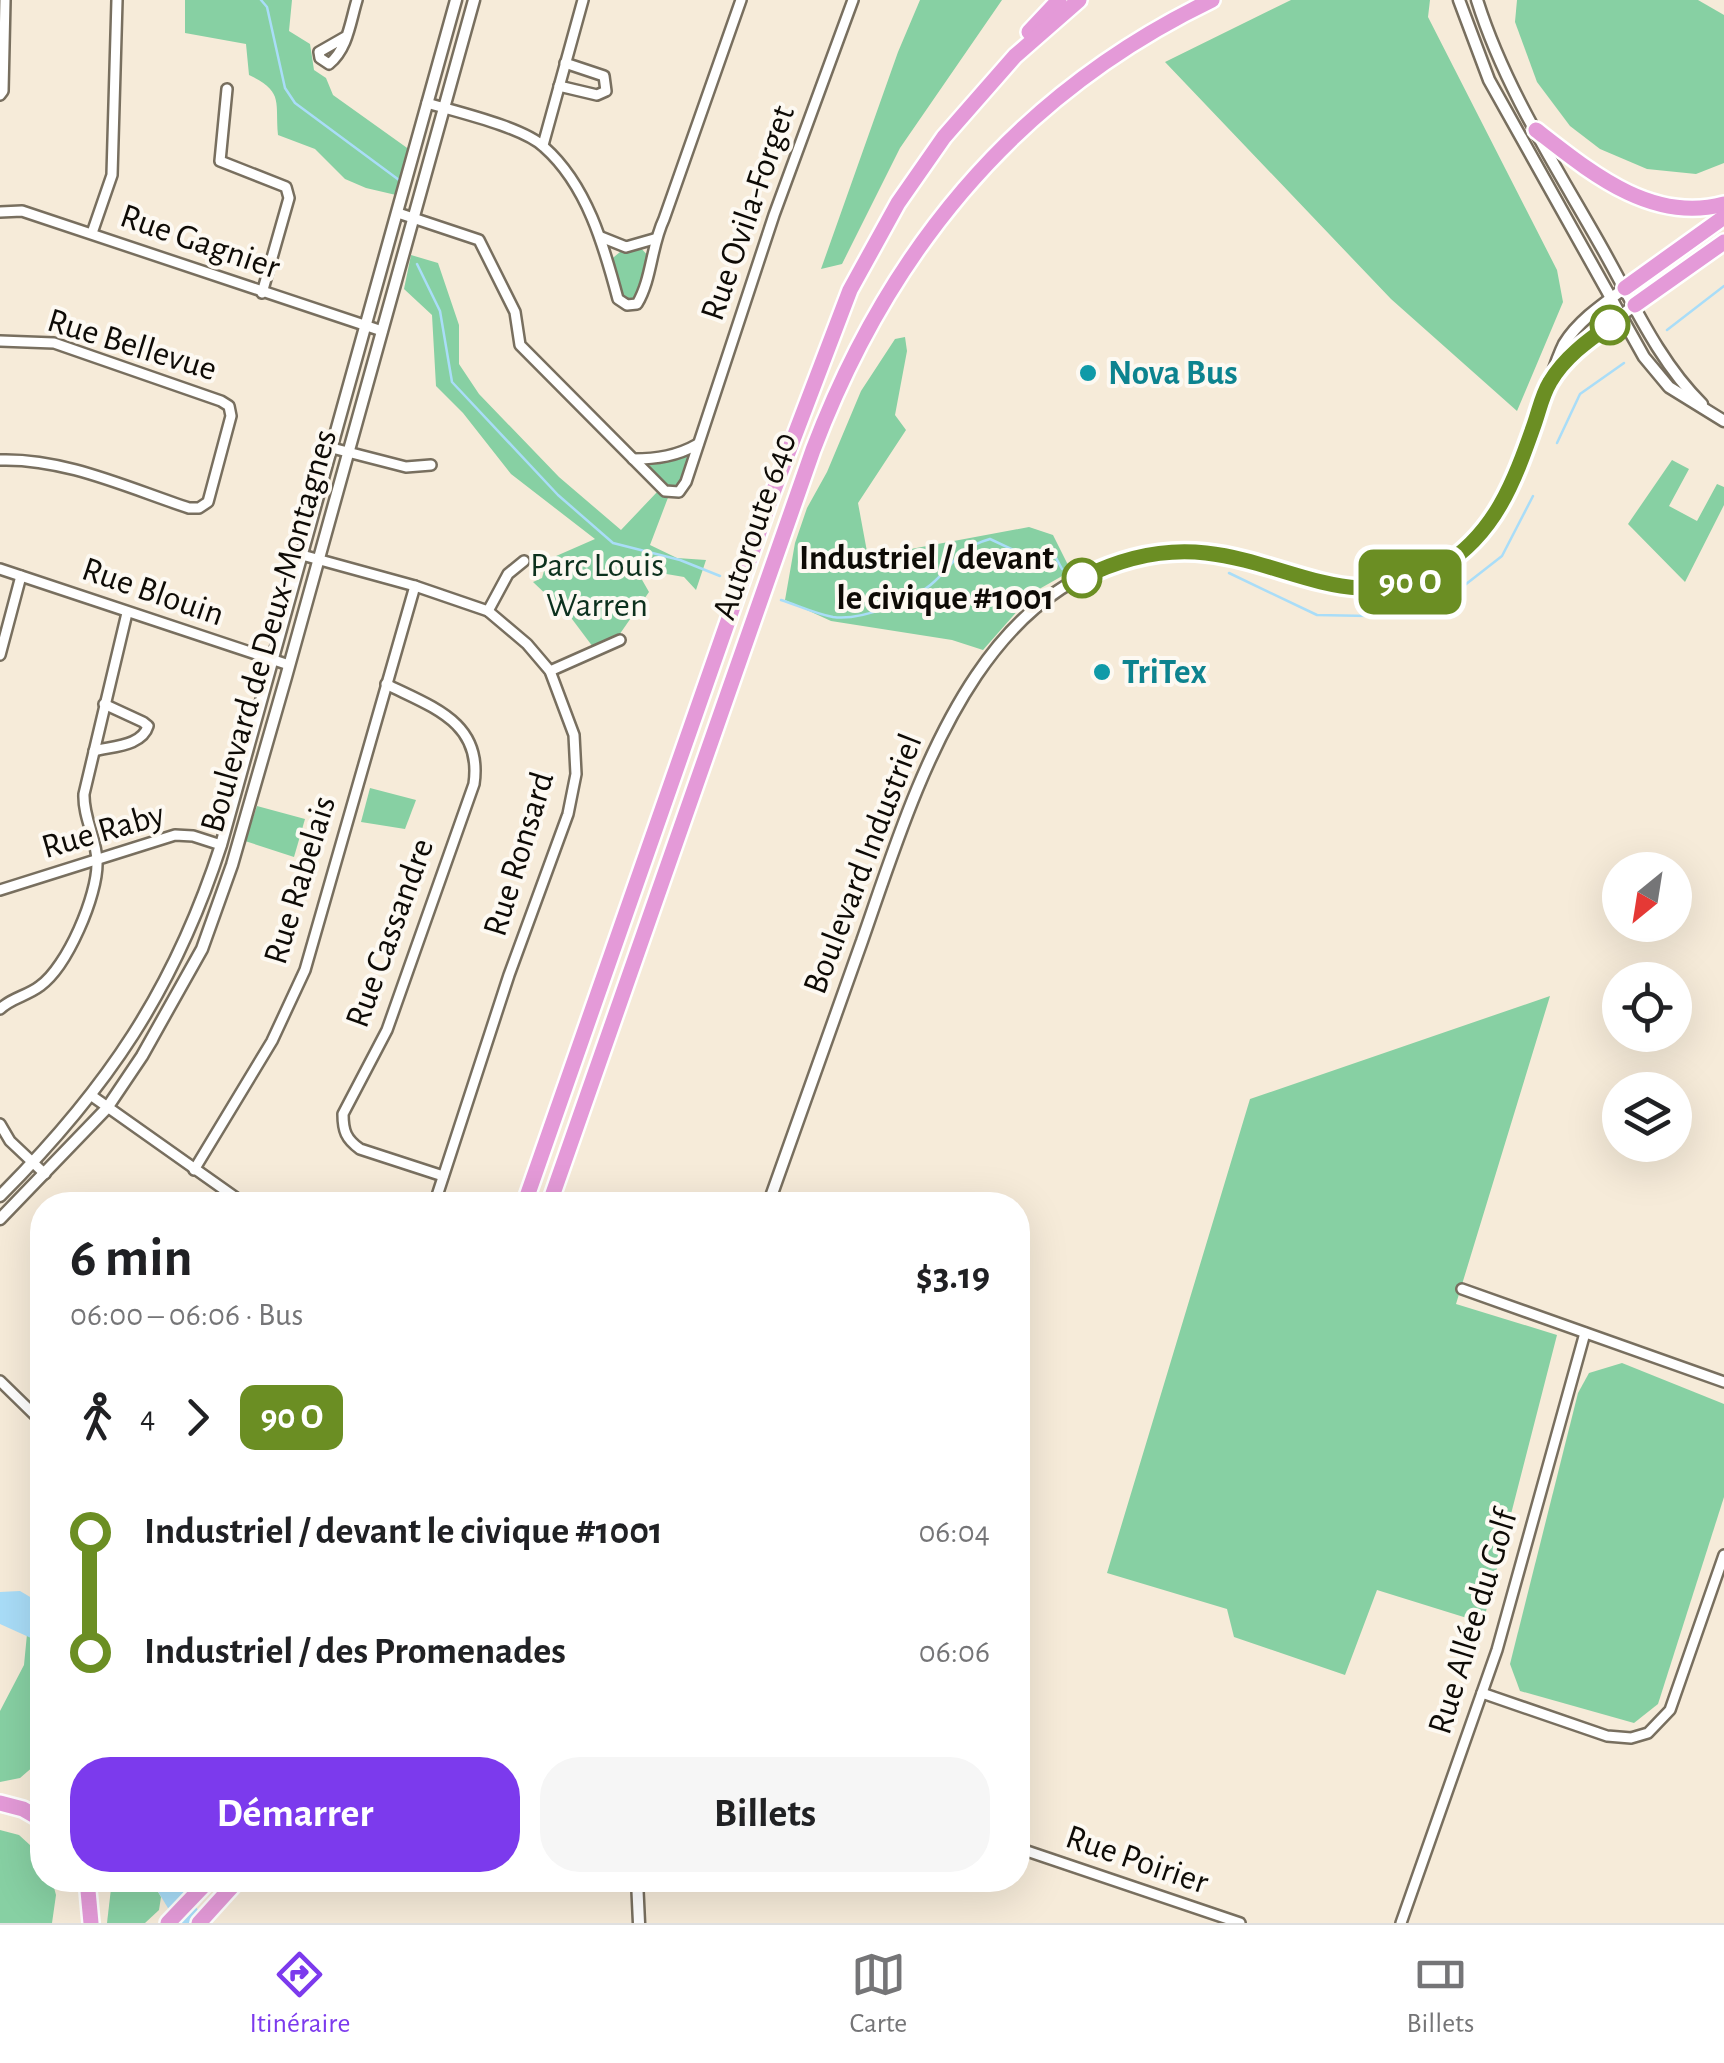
<!DOCTYPE html>
<html lang="fr">
<meta charset="utf-8">
<style>
body{margin:0;font-family:"Alegreya Sans",sans-serif;background:#f6f6f6;color:#202124;height:100vh;display:flex;flex-direction:column;font-size:38px;white-space:nowrap}
*{box-sizing:border-box;margin:0}
p{font-size:32px;color:#757577}
.icon{flex:none;width:55px;height:55px;fill:none;stroke:currentColor;stroke-width:2;stroke-linecap:round;stroke-linejoin:round}
.map{position:relative;flex:1;overflow:hidden}
.panel{position:absolute;left:30px;top:1192px;width:1000px;height:700px;display:flex;flex-direction:column;background:#fff;border-radius:40px;box-shadow:0 10px 40px #0002}
.panel>*{flex:none}
.badge{padding:0 20px;border-radius:15px;font-size:35px;line-height:65px}
.needle{width:65px;rotate:210deg}
.tools{position:absolute;left:1602px;top:852px;display:grid;gap:20px}
.tools a{display:grid;place-items:center;width:90px;height:90px;border-radius:50%;background:#fff;box-shadow:0 10px 40px #0002;font-size:50px}
.map>.badge{position:absolute;translate:-50% -50%;box-shadow:0 0 0 5px #fff}
.legs{display:flex;align-items:center;gap:15px;height:110px;padding:0 40px;font-size:32px}
.legs p{margin-inline-start:auto}
.summary{display:flex;align-items:center;justify-content:space-between;height:170px;padding:0 40px}
h1{font-size:55px;font-weight:700;line-height:75px}
.primary-button{display:flex;gap:20px;margin-top:auto;padding:20px 40px}
.primary-button a{flex:1;height:115px;border-radius:40px;background:#7c3aed;color:#fff;font-size:40px;font-weight:700;line-height:115px;text-align:center}
.primary-button a+a{background:#f6f6f6;color:#202124}
ul{padding:0 40px;list-style:none}
li{display:flex;align-items:center;gap:35px;height:120px;font-size:38px}
li i{display:grid;place-items:center;width:15px;height:100%;margin:0 12px;background:currentColor}
li i::after{content:'';width:25px;height:25px;margin:-12px;border:8px solid;border-radius:50%;background:#fff}
li p{margin-inline-start:auto}
li:first-child i{background:linear-gradient(#0000 50%,currentColor 0)}
li:last-child i{background:linear-gradient(currentColor 50%,#0000 0)}
.tabs{display:flex;justify-content:space-around;align-items:center;height:140px;border-top:2px solid #e0e0e0;background:#fff;font-size:28px;color:#757577}
.tabs a{display:grid;justify-items:center;gap:5px}
.tabs .on{color:#7c3aed}
.map>svg:first-child{display:block}
.green{fill:#87d0a3}
.water{fill:#a9ddf8}
.lines{fill:none;stroke-linecap:round;stroke-linejoin:round}
.stream{stroke:#a9ddf8;stroke-width:2.5}
.minor-casing{stroke:#786f5f;stroke-width:14}
.tertiary-casing{stroke:#786f5f;stroke-width:15}
.motorway-casing{stroke:#fff;stroke-width:20}
.minor{stroke:#fff;stroke-width:9}
.tertiary{stroke:#fff;stroke-width:10}
.motorway{stroke:#e49ad8;stroke-width:15}
.line-1-casing{stroke:#fff;stroke-width:22}
.line-1{stroke:#6b8e23;stroke-width:15}
.stop-1-dot{fill:#fff;stroke:#6b8e23;stroke-width:5}
.culture-dot{fill:#0f9aa8;stroke:#fdf9f2;stroke-width:4}
.labels{text-anchor:middle;dominant-baseline:central;stroke-width:8;stroke-linejoin:round;paint-order:stroke}
.street-label{font-size:35px;fill:#0e0b06;stroke:#fdf9f2}
.culture-label{font-size:35px;font-weight:bold;fill:#0d838f;stroke:#fdf9f2;text-anchor:start}
.stop-label{font-size:35px;font-weight:bold;fill:#0e0b06;stroke:#fdf9f2;text-anchor:end}
.park-label{font-size:35px;fill:#0c311e;stroke:#fdf9f2}
</style>
<div class="map">
<svg width="1724" height="1923" viewBox="0 0 1724 1923">
<rect width="100%" height="100%" fill="#f6ebd9"/>
<g class="green">
<path d="M 185,0 L 292,0 L 289,31 L 310,44 L 314,70 L 326,78 L 333,95 L 410,150 L 396,195 L 366,188 L 345,179 L 315,149 L 278,135 C 275,101 284,92 249,75 L 246,44 L 185,33 Z"/>
<polygon points="920,0 1002,0 900,148 842,264 821,269 898,52"/>
<polygon points="1291,0 1430,0 1428,17 1557,270 1563,302 1517,411 1391,299 1165,62"/>
<polygon points="1517,0 1698,0 1724,15 1724,163 1696,174 1647,169 1600,149 1570,126 1537,82 1515,22"/>
<polygon points="639,246 650,258 637,304 618,299 608,262 626,247"/>
<polygon points="411,255 438,263 459,325 459,364 479,394 559,477 621,530 658,491 665,492 646,470 654,459 682,453 690,459 686,482 669,495 650,545 677,558 706,560 696,590 684,577 643,570 641,578 649,592 617,638 593,647 572,619 533,582 542,578 547,560 595,539 511,474 463,413 436,386 432,315 404,289"/>
<polygon points="905,337 907,351 895,415 906,430 858,503 868,557 1029,527 1053,535 1071,571 1034,592 983,650 952,640 831,621 785,600 795,543 807,508 827,472 861,391 895,339"/>
<polygon points="1672,460 1689,469 1669,506 1697,521 1717,484 1724,487 1724,505 1685,582 1628,524"/>
<polygon points="370,788 416,800 405,829 361,822"/>
<polygon points="257,806 305,819 294,857 245,841"/>
<polygon points="1550,996 1456,1304 1557,1335 1483,1623 1377,1590 1345,1675 1234,1637 1227,1609 1107,1573 1250,1099"/>
<polygon points="1622,1363 1724,1404 1724,1497 1658,1704 1634,1723 1520,1691 1510,1664 1578,1393 1589,1373"/>
<polygon points="27,1634 42,1643 42,1759 20,1778 0,1782 0,1711 24,1665"/>
<polygon points="0,1830 19,1835 42,1856 42,1880 52,1880 56,1895 52,1923 0,1923"/>
<polygon points="112,1880 151,1880 161,1897 159,1910 145,1923 107,1923"/>
</g>
<g class="water">
<polygon points="20,1591 42,1604 42,1643 0,1624 0,1592"/>
<polygon points="151,1880 177,1880 207,1923 177,1923"/>
</g>
<g class="lines">
<g class="stream">
<polyline points="261,0 267,7 285,88 295,103 399,180"/>
<polyline points="417,264 440,311 452,382 558,495 613,543 680,560 720,576"/>
<polyline points="1667,330 1724,286"/>
<polyline points="1557,443 1580,394 1624,363"/>
<polyline points="1229,573 1317,615 1369,616 1414,609 1461,588 1502,556 1533,496"/>
<path d="M 781,600 C 797,605 816,614 833,617 C 861,621 915,600 935,581 C 957,560 959,548 990,539 L 1020,553 L 1032,567 L 1055,556 L 1062,569"/>
</g>
<defs>
<g id="minor">
<path d="M 347,36 L 319,52 L 320,58 L 329,64 C 348,48 350,23 357,0"/>
<polyline points="559,86 597,95 606,91 604,76 565,63"/>
<polyline points="227,89 220,161 286,187 289,198 262,293"/>
<polyline points="0,95 3,91 5,0"/>
<path d="M 427,103 C 457,112 523,127 544,147 C 587,185 604,246 618,299 L 627,305 L 637,304 C 652,279 651,246 664,219 L 741,0"/>
<polyline points="543,145 583,0"/>
<polyline points="0,212 22,211 382,331"/>
<polyline points="398,213 479,240 515,312 520,345 665,491 679,492 686,482 774,215 853,0"/>
<polyline points="92,233 112,175 117,0"/>
<polyline points="601,237 626,247 654,239"/>
<path d="M 0,341 L 54,343 L 221,401 L 229,406 L 231,416 L 208,502 L 199,508 L 189,508 C 128,488 65,458 0,460"/>
<polyline points="332,448 406,467 431,465"/>
<path d="M 633,459 C 657,459 677,456 698,444"/>
<polyline points="302,555 415,586 488,611 527,644 550,671 574,735 576,774 568,814 509,975 434,1205"/>
<polyline points="0,569 289,665"/>
<polyline points="488,611 508,574 524,561"/>
<polyline points="0,655 21,576"/>
<polyline points="550,671 620,640"/>
<path d="M 386,684 C 432,707 483,722 474,784 L 387,1030 L 343,1114 C 343,1131 346,1139 360,1149 L 443,1176"/>
<path d="M 94,751 C 113,746 142,746 148,726 L 143,722 L 104,704"/>
<polyline points="0,890 175,835 193,836 221,845"/>
<path d="M 0,1009 C 11,998 27,996 40,986 C 67,967 98,895 97,862 C 97,839 83,818 84,794 L 127,613"/>
<polyline points="92,1096 246,1205"/>
<polyline points="0,1124 10,1141 45,1174"/>
<polyline points="194,1170 272,1041 305,970 415,586"/>
<polyline points="1462,1289 1724,1382"/>
<polyline points="0,1381 42,1422"/>
<polyline points="1482,1693 1607,1736 1631,1738 1648,1733 1670,1710 1724,1555"/>
<polyline points="1018,1848 1240,1923"/>
<polyline points="1401,1923 1497,1650 1585,1333"/>
</g>
<g id="tertiary">
<polyline points="1459,0 1489,80 1644,357 1669,387 1724,421"/>
<path d="M 1477,0 C 1505,89 1557,168 1602,248 C 1632,301 1659,362 1702,404"/>
<polyline points="1556,373 1581,346 1635,305"/>
<path d="M 0,1196 C 107,1089 174,990 221,845 L 456,0"/>
<path d="M 768,1205 C 800,1117 831,1029 862,941 C 916,787 980,558 1180,552 C 1274,549 1349,624 1443,565 C 1507,526 1524,453 1548,387 C 1553,372 1557,358 1564,344 C 1578,321 1603,304 1625,288"/>
<polyline points="0,1219 107,1108 142,1056 202,949 232,865 286,677 474,0"/>
<polyline points="637,1880 639,1923"/>
</g>
<g id="motorway">
<polyline points="1029,32 1059,0"/>
<path d="M 1536,130 C 1589,171 1651,224 1724,204"/>
<polyline points="1625,288 1724,217"/>
<polyline points="1635,305 1724,242"/>
<polyline points="524,1205 772,495 850,290 898,203 944,137 1015,56 1079,0"/>
<path d="M 549,1205 L 813,450 C 889,249 1017,94 1212,0"/>
<polyline points="0,1803 23,1809 42,1820"/>
<polyline points="87,1880 91,1923"/>
<polyline points="168,1923 209,1880"/>
<polyline points="199,1923 238,1880"/>
</g>
</defs>
<use href="#minor" class="minor-casing"/>
<use href="#tertiary" class="tertiary-casing"/>
<use href="#motorway" class="motorway-casing"/>
<use href="#minor" class="minor"/>
<use href="#tertiary" class="tertiary"/>
<use href="#motorway" class="motorway"/>
</g>
<g class="lines">
<defs>
<path id="line-1" d="M 1082,578 C 1120,559 1163,548 1206,553 C 1290,562 1357,618 1441,567 C 1495,534 1514,482 1534,425 C 1539,411 1542,395 1550,382 C 1564,358 1587,341 1610,325"/>
</defs>
<use href="#line-1" class="line-1-casing"/>
<use href="#line-1" class="line-1"/>
</g>
<g class="stop-1-dot">
<circle cx="1610" cy="325" r="18"/>
<circle cx="1082" cy="578" r="18"/>
</g>
<g class="culture-dot">
<circle cx="1088" cy="373" r="10"/>
<circle cx="1102" cy="672" r="10"/>
</g>
<g class="labels">
<g class="street-label">
<text transform="translate(748 213) rotate(-71)">Rue Ovila-Forget</text>
<text transform="translate(200 242) rotate(19)">Rue Gagnier</text>
<text transform="translate(132 345) rotate(17)">Rue Bellevue</text>
<text transform="translate(755 526) rotate(-71)">Autoroute 640</text>
<text transform="translate(153 592) rotate(19)">Rue Blouin</text>
<text transform="translate(269 631) rotate(-74)">Boulevard de Deux-Montagnes</text>
<text transform="translate(103 831) rotate(-16)">Rue Raby</text>
<text transform="translate(519 854) rotate(-73)">Rue Ronsard</text>
<text transform="translate(863 864) rotate(-69)">Boulevard Industriel</text>
<text transform="translate(300 880) rotate(-73)">Rue Rabelais</text>
<text transform="translate(390 933) rotate(-70)">Rue Cassandre</text>
<text transform="translate(1473 1622) rotate(-73)">Rue Allée du Golf</text>
<text transform="translate(1137 1860) rotate(19)">Rue Poirier</text>
</g>
<g class="culture-label">
<text x="1108" y="373">Nova Bus</text>
<text x="1122" y="672">TriTex</text>
</g>
<g class="stop-label">
<text x="1054" y="558">Industriel / devant<tspan x="1054" dy="40">le civique #1001</tspan></text>
</g>
<g class="park-label">
<text x="597" y="565">Parc Louis<tspan x="597" dy="40">Warren</tspan></text>
</g>
</g>
</svg>
<div class="tools">
<a><svg class="needle" viewBox="-14 -14 28 28"><path d="M0-13l5 13h-10z" fill="#e53935"/><path d="M0 13l5-13h-10z" fill="#757577"/></svg></a>
<a><svg class="icon" aria-label="locate" viewBox="0 0 24 24"><circle cx="12" cy="12" r="6"/><path d="M12 2v4M12 18v4M2 12h4M18 12h4"/></svg></a>
<a><svg class="icon" aria-label="layers" viewBox="0 0 24 24"><path d="M12 4l9 5-9 5-9-5zM3 14l9 5 9-5"/></svg></a>
</div>
<b class="badge" style="left:1410px;top:582px;background:#6b8e23;color:#fff">90 O</b>
<section class="panel">
<div class="summary"><div><h1>6 min</h1><p>06:00 – 06:06 · Bus</p></div><b>$3.19</b></div>
<div class="legs"><svg class="icon" aria-label="walk" viewBox="0 0 24 24"><circle cx="13" cy="4" r="2"/><path d="M13 8l-2 6 4 7M11 14l-3 7M7 12l3-4h3l4 4"/></svg>4<svg class="icon" aria-label="forward" viewBox="0 0 24 24"><path d="M9 5l7 7-7 7"/></svg><b class="badge" style="background:#6b8e23;color:#fff">90 O</b></div>
<ul>
<li><i style="color:#6b8e23"></i><b>Industriel / devant le civique #1001</b><p>06:04</p></li>
<li><i style="color:#6b8e23"></i><b>Industriel / des Promenades</b><p>06:06</p></li>
</ul>
<div class="primary-button"><a>Démarrer</a><a>Billets</a></div>
</section>
</div>
<nav class="tabs">
<a class="on"><svg class="icon" aria-label="directions" viewBox="0 0 24 24"><path d="M12 3l9 9-9 9-9-9zM9 14v-3h6M13 9l2 2-2 2"/></svg>Itinéraire</a>
<a><svg class="icon" aria-label="map" viewBox="0 0 24 24"><path d="M3 6l6-2 6 2 6-2v14l-6 2-6-2-6 2zM9 4v14M15 6v14"/></svg>Carte</a>
<a><svg class="icon" aria-label="tickets" viewBox="0 0 24 24"><path d="M3 7h18v10H3zM15 7v10"/></svg>Billets</a>
</nav>
